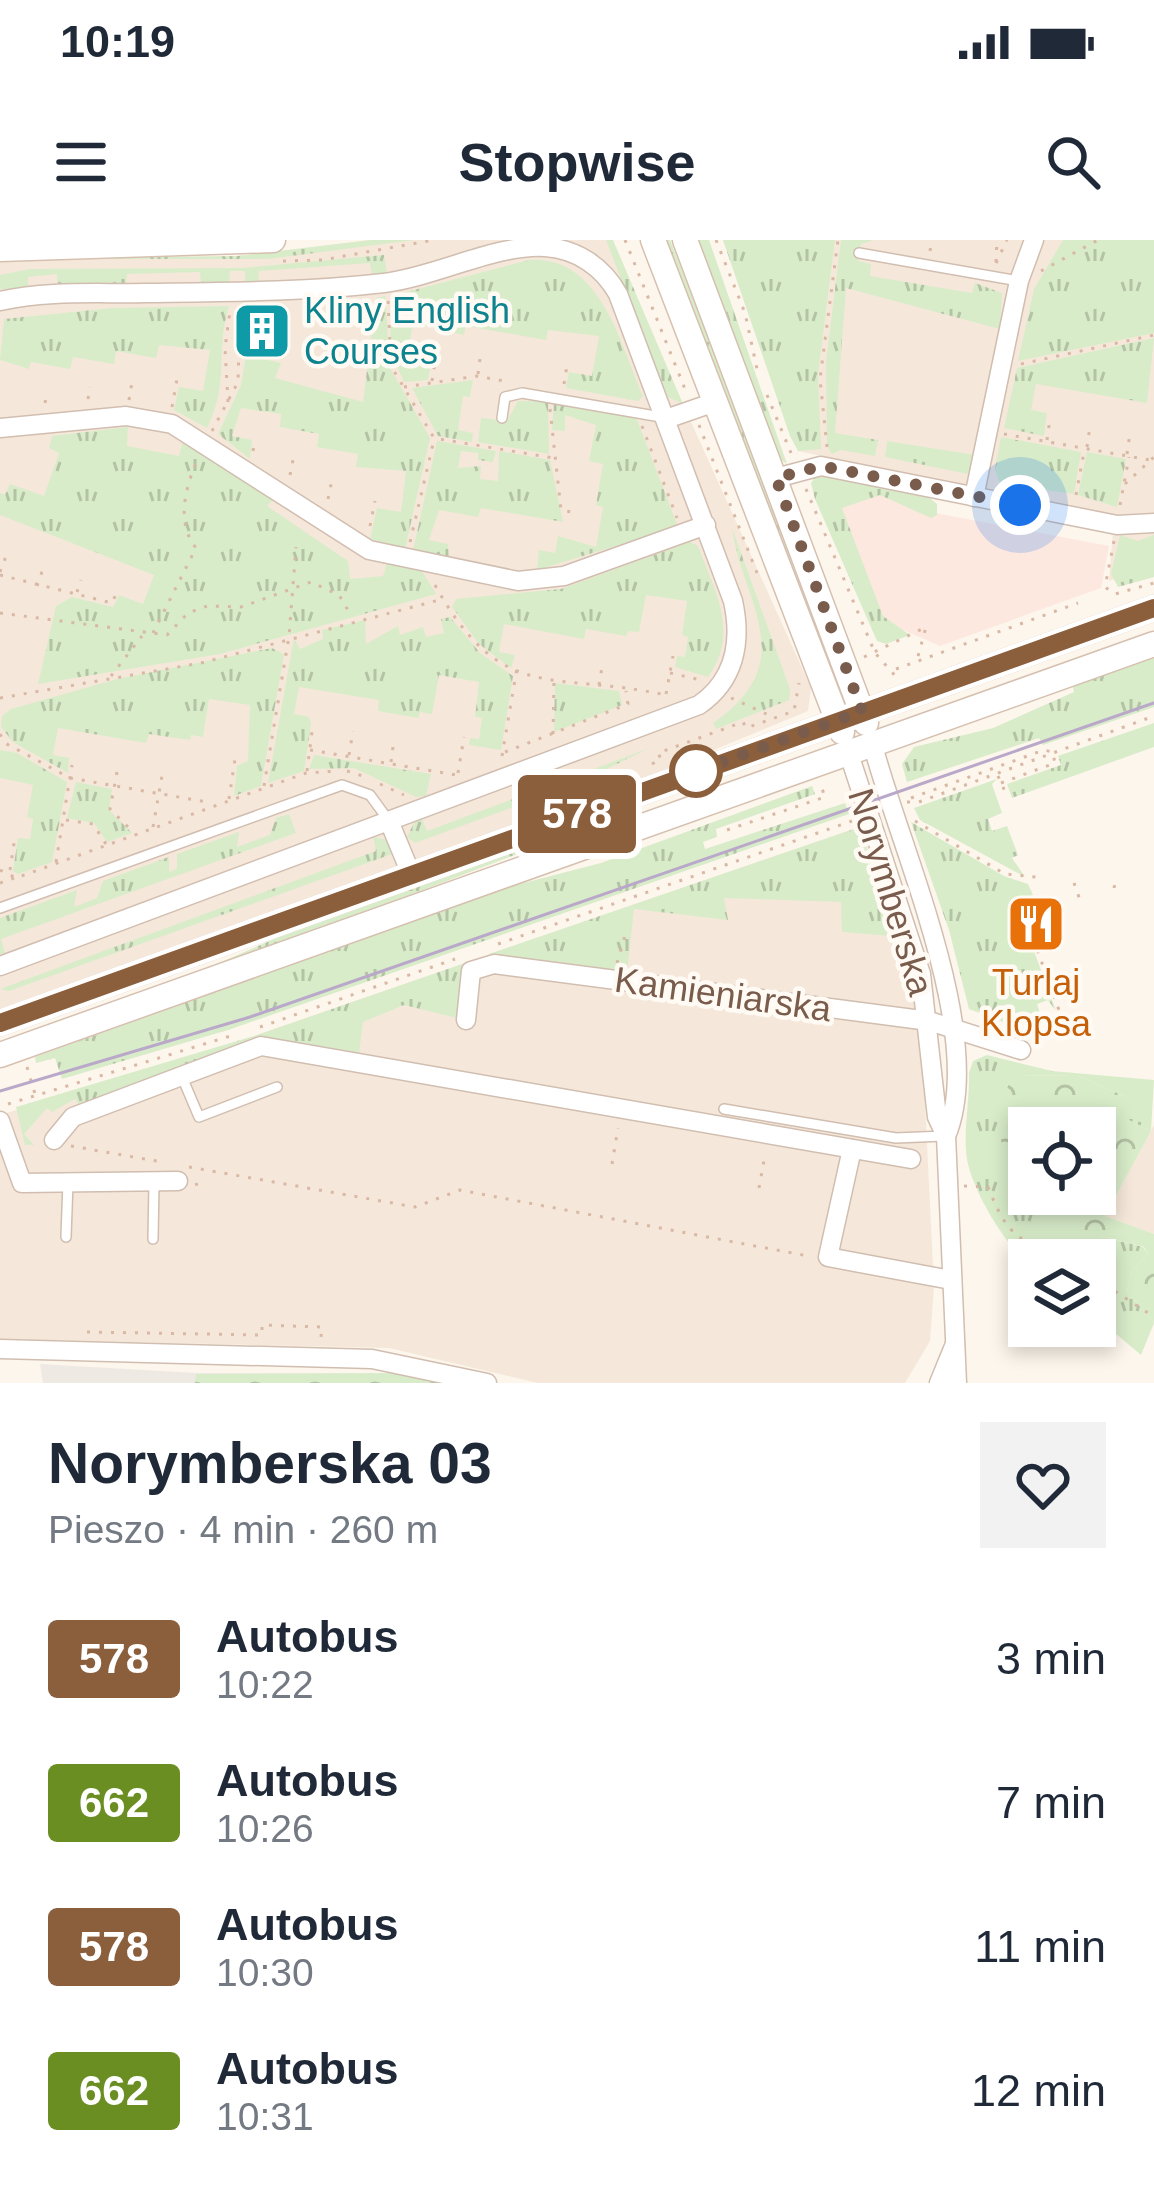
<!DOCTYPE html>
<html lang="pl">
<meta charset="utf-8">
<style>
body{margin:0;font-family:Arial,sans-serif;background:#f2f2f3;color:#1f2937;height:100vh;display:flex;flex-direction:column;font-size:45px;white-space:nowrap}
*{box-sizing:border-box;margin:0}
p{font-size:39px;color:#747a83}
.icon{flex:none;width:66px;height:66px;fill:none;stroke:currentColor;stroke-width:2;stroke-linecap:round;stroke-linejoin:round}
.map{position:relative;height:1143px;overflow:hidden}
.drawer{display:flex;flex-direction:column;background:#fff;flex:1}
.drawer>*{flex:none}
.badge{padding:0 24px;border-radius:9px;font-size:42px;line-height:78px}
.fabs{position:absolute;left:1008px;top:867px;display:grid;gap:24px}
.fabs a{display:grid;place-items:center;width:108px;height:108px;border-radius:0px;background:#fff;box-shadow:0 6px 18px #0003;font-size:60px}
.you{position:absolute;width:60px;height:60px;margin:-30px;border:9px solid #fff;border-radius:50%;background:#1a73e8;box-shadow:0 0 0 18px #1a73e833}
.map>.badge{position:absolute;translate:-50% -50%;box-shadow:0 0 0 6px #fff}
.round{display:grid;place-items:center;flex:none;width:126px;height:126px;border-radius:0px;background:#f2f2f3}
.summary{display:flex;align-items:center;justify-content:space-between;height:204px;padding:0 48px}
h1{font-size:57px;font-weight:700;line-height:90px}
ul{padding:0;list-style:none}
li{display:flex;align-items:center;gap:36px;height:144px;padding:0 48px}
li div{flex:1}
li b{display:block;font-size:45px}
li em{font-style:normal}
li .badge{min-width:132px;font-weight:700;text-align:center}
.status{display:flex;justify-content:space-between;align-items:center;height:84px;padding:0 60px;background:#fff;direction:ltr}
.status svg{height:33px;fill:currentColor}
header{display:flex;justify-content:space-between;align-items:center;height:156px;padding:0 48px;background:#fff;font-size:54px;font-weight:700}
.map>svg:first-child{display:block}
.residential{fill:#f5e8da}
.commercial{fill:#fde8e0}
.industrial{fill:#efe9e4}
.grass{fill:url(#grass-tufts)}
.forest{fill:url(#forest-crowns);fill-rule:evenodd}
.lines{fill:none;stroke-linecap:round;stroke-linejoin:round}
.lane-casing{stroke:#d1beb0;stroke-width:12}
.street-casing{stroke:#d1beb0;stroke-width:21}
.secondary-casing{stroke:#d6c0b0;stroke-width:27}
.path{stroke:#d9b8a5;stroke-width:3;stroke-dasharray:3 9;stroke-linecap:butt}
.lane{stroke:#fff;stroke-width:9}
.street{stroke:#fff;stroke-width:18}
.secondary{stroke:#fff;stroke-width:24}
.tram{stroke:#b9a8c9;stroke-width:3}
.line-casing{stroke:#fff;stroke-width:27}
.line{stroke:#8b5e3c;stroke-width:18}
.walk{stroke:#7a5c4d;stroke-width:12;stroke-dasharray:0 21.6}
.stop-dot{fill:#fff;stroke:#8b5e3c;stroke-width:6}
.labels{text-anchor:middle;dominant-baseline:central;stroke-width:9;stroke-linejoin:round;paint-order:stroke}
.culture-label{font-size:36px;fill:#0d838f;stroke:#fffaf3;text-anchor:start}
.street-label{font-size:36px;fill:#7a5c4d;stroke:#fffaf3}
.food-label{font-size:36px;fill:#c56008;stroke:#fffaf3}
</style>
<div class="status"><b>10:19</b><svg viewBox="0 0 49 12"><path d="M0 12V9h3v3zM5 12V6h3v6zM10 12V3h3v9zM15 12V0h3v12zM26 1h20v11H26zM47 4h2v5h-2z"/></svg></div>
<header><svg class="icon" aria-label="menu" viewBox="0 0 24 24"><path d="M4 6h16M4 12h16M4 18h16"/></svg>Stopwise<svg class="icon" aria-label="search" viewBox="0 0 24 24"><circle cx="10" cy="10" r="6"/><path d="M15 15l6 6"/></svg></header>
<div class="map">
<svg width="1154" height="1143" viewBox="0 0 1154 1143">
<defs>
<pattern id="grass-tufts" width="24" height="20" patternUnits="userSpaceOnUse" patternTransform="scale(3)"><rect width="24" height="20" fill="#d8ecc9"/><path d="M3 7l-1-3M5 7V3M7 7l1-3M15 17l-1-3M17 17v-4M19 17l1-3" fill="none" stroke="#b4c2a5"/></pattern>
<pattern id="forest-crowns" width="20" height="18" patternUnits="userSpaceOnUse" patternTransform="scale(3)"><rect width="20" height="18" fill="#d8ecc9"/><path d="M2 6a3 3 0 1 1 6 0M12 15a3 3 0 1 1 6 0" fill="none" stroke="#b4c2a5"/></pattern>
</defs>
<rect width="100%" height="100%" fill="#fdf6ec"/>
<g class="residential">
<polygon points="371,0 609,0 811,448 808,471 646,538 158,718 0,770 0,19 238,16"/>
<polygon points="723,0 1154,0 1154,325 1109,341 1114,278 798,211"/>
<polygon points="862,586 900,688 922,802 934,1046 930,1101 905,1143 538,1143 389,1108 0,1099 0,875 254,796"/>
<polygon points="1154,885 1154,994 1105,976"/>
</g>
<polygon class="commercial" points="837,245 904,256 909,268 1109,306 1101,348 940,406 883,381 838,264"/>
<polygon class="industrial" points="40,1124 196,1133 411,1133 450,1143 43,1143"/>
<g class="grass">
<polygon points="371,0 414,0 268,19 11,19 238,16"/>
<polygon points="606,0 613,0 683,164 666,156"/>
<polygon points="664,0 670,0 835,415 828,418"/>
<polygon points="699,0 709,0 787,224 777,217"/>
<polygon points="723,0 835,0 818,134 821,209 798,211 790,196"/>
<polygon points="841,0 874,0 861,4 858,21 871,24 870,36 972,53 975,43 1002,53 1000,89 846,48 835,193 878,200 875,216 841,210 832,214 827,206 826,122"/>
<polygon points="1063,0 1154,0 1154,93 1018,121 1034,49"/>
<polygon points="384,15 387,34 372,35 370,23 259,31 258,43 245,43 245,31 230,31 229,44 201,45 200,32 127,34 126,46 58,47 57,34 28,37 28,49 0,49 0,35 30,29 241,28"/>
<path d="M 529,20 C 601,15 620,104 643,156 L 638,161 L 566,148 L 569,132 L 592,136 L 599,96 L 548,90 L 546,100 L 466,86 L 464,95 L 413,83 L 406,124 L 430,128 L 428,140 L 404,142 L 390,110 L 391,56 Z"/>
<polygon points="385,56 390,128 430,198 405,309 370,299 377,268 401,272 406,231 356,227 358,214 317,207 319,194 280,187 281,174 241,168 232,196 252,200 250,219 218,194 241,145 246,115 281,123 275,138 363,162 376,58"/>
<path d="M 229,66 C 215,111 230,143 207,188 L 174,170 L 179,147 L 203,151 L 210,110 L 159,105 L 156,118 L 116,111 L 114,124 L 73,117 L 70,129 L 31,122 L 29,129 L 0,120 L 4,79 L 112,68 Z"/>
<polygon points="1154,98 1147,163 1036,144 1031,170 1047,173 1044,196 1004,188 1017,128"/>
<polygon points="473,140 470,157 463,156 458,190 473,193 472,202 438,196 412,148"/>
<polygon points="518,161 548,161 549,214 478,202 481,178 507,181"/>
<polygon points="554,162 636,177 678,287 537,330 539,310 555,313 558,296 596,307 603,267 596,265 603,224 589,221 596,185 565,175 565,191 552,190"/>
<polygon points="128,187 127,206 179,216 183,200 276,257 267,266 348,321 350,339 383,336 387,323 422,331 436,354 220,414 38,444 56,366 72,357 113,367 119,355 143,364 154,335 0,275 0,253 5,255 10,244 44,256 59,213 49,208 52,196"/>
<polygon points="1001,197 1081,212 1074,254 1000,244 995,230"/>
<polygon points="437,201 496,211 493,222 478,220 478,213 461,211 458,228 481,226 480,239 498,241 499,211 550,220 563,282 481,268 478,277 439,270 429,300 448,304 449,317 413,311"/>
<polygon points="887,201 975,215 968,234 885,217"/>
<polygon points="1087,212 1126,219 1117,267 1078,255"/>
<polygon points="817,234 927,256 937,264 937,275 931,278 880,255 842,268 883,376 910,395 886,404 877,401 815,259 811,243"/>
<path d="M 732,288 L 790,449 L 789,460 L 716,489 L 713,483 C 804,421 741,360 732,288 Z"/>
<polygon points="1120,295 1138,301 1154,295 1154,337 1118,347 1111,334"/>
<path d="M 690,302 L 698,306 C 715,351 740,393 708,437 L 675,427 L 677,416 L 685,417 L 688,397 L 682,395 L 687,361 L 646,355 L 639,392 L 628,391 L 626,396 L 586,389 L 584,399 L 504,384 L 499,412 L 515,415 L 511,428 L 479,404 L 452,367 L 456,359 L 561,349 Z"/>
<polygon points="450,377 480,413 513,436 501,510 469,505 470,498 479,499 482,478 475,477 479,442 439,435 432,474 420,472 418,478 378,471 379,460 299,447 294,474 309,477 311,484 304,531 268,543 294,398 300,409 323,399 322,390 365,380 366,404 398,386 400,395 423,387 426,397 444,393 441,379"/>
<polygon points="272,408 284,414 261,546 234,556 237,526 248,521 250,465 209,459 203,497 191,495 190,500 149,494 146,503 58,488 53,515 69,518 68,533 13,502 1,487 2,476 11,469 117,439"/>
<polygon points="1154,416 1154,467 1043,505 1039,498 907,542 902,524 914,507 993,488 1074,452 1072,443"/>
<polygon points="555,443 619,451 622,465 554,492"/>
<polygon points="1154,483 1154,507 1012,558 1007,544 1061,525 1058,516"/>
<polygon points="650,508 571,546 415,603 407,597 415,581 422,579 427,591"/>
<polygon points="0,510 17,513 67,542 52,622 18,634 13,631 18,598 30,599 33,579 27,577 33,545 0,538"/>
<polygon points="314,515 431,534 426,556 416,557 354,528 309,529"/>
<polygon points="997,539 992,544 1002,573 988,579 992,591 1007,586 1018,615 1012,618 1025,637 920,580 914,568"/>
<polygon points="76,542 112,549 109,570 132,593 107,602 94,583 67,578"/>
<polygon points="812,546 815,554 716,589 717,597 703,602 705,609 845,563 849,574 228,790 62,839 55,818 36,823 35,817 508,647 601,623"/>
<polygon points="632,564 634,568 614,577 214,730 212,726 346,668"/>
<polygon points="289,574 296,593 1,699 5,713 0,714 0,678 77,650 74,667 97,658 103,641 169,617 169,632 177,629 177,614 239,592 237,607 270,595 276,578"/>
<polygon points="911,582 1004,636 1028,644 1033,655 1016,662 1056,771 1048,760 1037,764 1041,777 1014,786 969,769 949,690"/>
<polygon points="860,587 891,696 842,692 841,662 724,658 728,680 634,669 627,732 489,714"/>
<polygon points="373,597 388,600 395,613 9,751 0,749 376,611"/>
<polygon points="468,722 461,779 404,765 363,782 359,813 269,799 80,866 75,859 52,872 47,868 24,894 34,905 25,905 16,867 254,796"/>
<path d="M 987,815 L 1052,831 L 1154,840 L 1151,891 L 1124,878 L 1124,856 L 1078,836 L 1015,835 L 1014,951 L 1086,1004 L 1103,996 L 1143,1007 L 1148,1014 L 1132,1031 L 1127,1051 L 1154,1083 L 1141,1115 L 1095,1076 L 1095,1020 L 1029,1024 C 1006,1006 977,957 969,928 C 961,902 970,861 969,833 L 973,821 Z"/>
</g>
<g class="forest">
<path d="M 1014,835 L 1078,836 L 1124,856 L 1125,878 L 1151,891 L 1105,976 L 1154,994 L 1154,1083 L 1127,1051 L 1132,1031 L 1148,1014 L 1144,1007 L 1103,996 L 1086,1005 C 1037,966 1000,959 1001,889 C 1001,866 1002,855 1014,835 ZM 1029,888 L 1095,888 L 1095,954 L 1029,954 Z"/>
<polygon points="411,1133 441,1143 195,1143 196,1134"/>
</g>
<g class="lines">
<defs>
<g id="lane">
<polyline points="859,13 1019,41"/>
<polyline points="502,178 505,157 522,153 661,177"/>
<polyline points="0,668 342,545 370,555 389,581"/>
<polyline points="182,837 199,877 277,847"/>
<polyline points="724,869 896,898 944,896"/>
<polyline points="66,997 68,942"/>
<polyline points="153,999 154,942"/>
</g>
<g id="street">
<path d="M 0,61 C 47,50 98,54 146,53 C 226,52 305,52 384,43 C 435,37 496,4 545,7 C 577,9 603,27 618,54 L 733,361 C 742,402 735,440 699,465 L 0,726"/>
<polyline points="666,179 715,162"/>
<polyline points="0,188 126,176 172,184 369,310 518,341 564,336 706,285"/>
<polyline points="776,238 821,226 1117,285 1154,283"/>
<polyline points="974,257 1019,41 1034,0"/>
<path d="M 872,502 C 898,604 988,797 946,896"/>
<polyline points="848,511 921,734 937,877 946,896 957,1143"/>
<polyline points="389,581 411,634"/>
<polyline points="466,780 471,731 494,724 929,781 1021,810"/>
<polyline points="0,881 22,943 178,941"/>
<polyline points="54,900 73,877 261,806 911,919"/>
<polyline points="852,909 828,1017 951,1040"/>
<polyline points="0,1109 372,1119 487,1143"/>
<polyline points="939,1143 955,1104"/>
</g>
<g id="secondary">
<polyline points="653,0 842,492"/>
<polyline points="685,0 866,483"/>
<polyline points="0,9 273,0"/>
<polyline points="0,783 1154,368"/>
<polyline points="0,815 1154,404"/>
</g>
</defs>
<use href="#lane" class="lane-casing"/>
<use href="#street" class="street-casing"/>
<use href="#secondary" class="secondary-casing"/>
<g class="path">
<polyline points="625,0 687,154"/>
<polyline points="716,0 745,73 757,129"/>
<polyline points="930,11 932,0"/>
<polyline points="283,21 322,20 434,0"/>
<polyline points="996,22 997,0"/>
<polyline points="996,23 1007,0"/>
<polyline points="1041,31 1098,0"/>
<polyline points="388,61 391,126 434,198 553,218"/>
<polyline points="1021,124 1154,95"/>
<polyline points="478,134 480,119"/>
<polyline points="432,141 435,122"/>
<polyline points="564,144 567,125"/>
<polyline points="404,147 477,136 509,142"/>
<polyline points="767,155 791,213"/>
<polyline points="88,159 90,147"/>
<polyline points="129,160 132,142"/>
<polyline points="228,162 225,108 230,71"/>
<polyline points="45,163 47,153"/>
<polyline points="172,167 177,139"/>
<polyline points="550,169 561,270 571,272"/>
<polyline points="699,185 757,333"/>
<polyline points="642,186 677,278"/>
<polyline points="212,191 238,142 240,70"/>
<polyline points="1004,194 1150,220"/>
<polyline points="1047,200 1050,179"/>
<polyline points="827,207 820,139 838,0"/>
<polyline points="1087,207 1090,186"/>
<polyline points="253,211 255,200"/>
<polyline points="1127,214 1130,193"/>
<polyline points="290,235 293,220"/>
<polyline points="1125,244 1154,217"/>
<polyline points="806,249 875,413 897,438"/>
<polyline points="1076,255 1084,212"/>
<polyline points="328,259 332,240"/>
<polyline points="1120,265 1129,217"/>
<polyline points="370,286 375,261"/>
<polyline points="1114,301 1105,347 1115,354 1154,343"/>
<polyline points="410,302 434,200"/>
<polyline points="0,332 8,311"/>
<polyline points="0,335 112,363 116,354"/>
<path d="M 435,345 C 502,466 551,430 666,455"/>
<polyline points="37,346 44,326"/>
<polyline points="77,352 81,340"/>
<polyline points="0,373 167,395 188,373 207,366 241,367 311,342 339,355 352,377"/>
<path d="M 153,393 L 196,308 C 176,283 185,248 197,221"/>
<polyline points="864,417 926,387 917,420"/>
<polyline points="896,429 1078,363"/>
<polyline points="670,433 701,440"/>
<polyline points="111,436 142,396"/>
<polyline points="599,445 602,427"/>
<polyline points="666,454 673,416"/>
<polyline points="0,458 201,423 443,359"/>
<polyline points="731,458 771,476"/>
<polyline points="0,494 5,503 70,538 207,562"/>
<polyline points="553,494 554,439"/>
<polyline points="310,510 456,535"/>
<polyline points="505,512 628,464 626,451"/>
<polyline points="349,515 353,491"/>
<polyline points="502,516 518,422"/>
<polyline points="391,522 393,507"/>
<polyline points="652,524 661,519 658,513 743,482 746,488 794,471 799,443"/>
<polyline points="307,531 313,484"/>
<polyline points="347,531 366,537"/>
<polyline points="117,532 110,569 133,592"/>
<polyline points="458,533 464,497"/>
<polyline points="998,536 1007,556"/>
<polyline points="1001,543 1055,523 1053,514"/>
<polyline points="380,544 404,555"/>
<polyline points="264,546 289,396 296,307"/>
<polyline points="911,558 1044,510 1052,512"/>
<polyline points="229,559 235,519"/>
<polyline points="907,562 919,562 1154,476"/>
<polyline points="66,580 93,584 106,604"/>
<polyline points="915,581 1005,634 1036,637"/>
<polyline points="153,587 163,530"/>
<polyline points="727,590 825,557 820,543"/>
<polyline points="56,622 72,525"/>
<polyline points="0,630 16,638 306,533 337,531"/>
<polyline points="10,630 15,597"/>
<polyline points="0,643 14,638"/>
<polyline points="1074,643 1080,660"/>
<polyline points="1114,648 1115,644"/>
<polyline points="1047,668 1025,676 1060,773"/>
<polyline points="498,704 852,581"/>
<polyline points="617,723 625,696"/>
<polyline points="260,787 455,719"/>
<polyline points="27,827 35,854"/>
<polyline points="8,864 234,795"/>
<polyline points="71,906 162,922"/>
<polyline points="612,924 618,888"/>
<polyline points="189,927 415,967 460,950 808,1016"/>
<polyline points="196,943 200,954"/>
<path d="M 964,946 L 988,947 C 997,969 1008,998 1035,1004 C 1050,1008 1058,1008 1068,1020"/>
<polyline points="759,948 765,915"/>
<polyline points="1095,1038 1154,1077"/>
<polyline points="87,1092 262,1095 262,1085 322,1087 321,1097"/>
</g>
<use href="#lane" class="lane"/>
<use href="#street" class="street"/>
<use href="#secondary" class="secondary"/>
<polyline class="tram" points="0,851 250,777 1154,463"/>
</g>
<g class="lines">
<defs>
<polyline id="line" points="0,783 1154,368"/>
</defs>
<use href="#line" class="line-casing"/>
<use href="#line" class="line"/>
<polyline class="walk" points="696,531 679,538 862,471 776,238 821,226 1020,265"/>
</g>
<defs>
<symbol id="building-square" viewBox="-11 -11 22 22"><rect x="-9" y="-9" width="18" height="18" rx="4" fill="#0f9aa8" stroke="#fffaf3"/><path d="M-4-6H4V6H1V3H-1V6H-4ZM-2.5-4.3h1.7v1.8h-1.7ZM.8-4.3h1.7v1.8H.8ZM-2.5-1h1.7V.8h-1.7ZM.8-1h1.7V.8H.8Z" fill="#fff"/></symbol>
<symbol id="restaurant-square" viewBox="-11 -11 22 22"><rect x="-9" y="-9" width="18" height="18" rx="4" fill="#e8710a" stroke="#fffaf3"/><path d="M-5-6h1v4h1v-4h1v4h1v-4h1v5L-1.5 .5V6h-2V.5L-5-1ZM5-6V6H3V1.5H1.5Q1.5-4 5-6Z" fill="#fff"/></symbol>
</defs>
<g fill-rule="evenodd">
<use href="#building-square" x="229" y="58" width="66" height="66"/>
<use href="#restaurant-square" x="1003" y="651" width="66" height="66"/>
</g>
<circle class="stop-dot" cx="696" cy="531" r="24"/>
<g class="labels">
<g class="culture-label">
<text x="304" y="70">Kliny English<tspan x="304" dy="41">Courses</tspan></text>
</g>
<g class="street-label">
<text transform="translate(891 652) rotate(73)">Norymberska</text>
<text transform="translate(723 754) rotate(8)">Kamieniarska</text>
</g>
<g class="food-label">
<text x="1036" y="742">Turlaj<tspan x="1036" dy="41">Klopsa</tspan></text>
</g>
</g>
</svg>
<div class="fabs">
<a><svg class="icon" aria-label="locate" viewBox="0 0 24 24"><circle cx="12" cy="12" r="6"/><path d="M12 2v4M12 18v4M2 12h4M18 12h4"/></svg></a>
<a><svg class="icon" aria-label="layers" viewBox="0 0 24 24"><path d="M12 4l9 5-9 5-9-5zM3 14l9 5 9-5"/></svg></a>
</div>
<div class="you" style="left:1020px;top:265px"></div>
<b class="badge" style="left:577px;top:574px;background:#8b5e3c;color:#fff">578</b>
</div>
<section class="drawer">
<div class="summary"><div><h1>Norymberska 03</h1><p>Pieszo · 4 min · 260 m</p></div><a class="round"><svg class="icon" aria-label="heart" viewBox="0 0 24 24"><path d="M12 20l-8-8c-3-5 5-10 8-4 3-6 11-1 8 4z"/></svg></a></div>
<ul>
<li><span class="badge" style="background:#8b5e3c;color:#fff">578</span><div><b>Autobus</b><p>10:22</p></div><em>3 min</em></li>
<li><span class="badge" style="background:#6b8e23;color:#fff">662</span><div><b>Autobus</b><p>10:26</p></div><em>7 min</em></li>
<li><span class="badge" style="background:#8b5e3c;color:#fff">578</span><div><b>Autobus</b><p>10:30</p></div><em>11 min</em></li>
<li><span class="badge" style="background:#6b8e23;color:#fff">662</span><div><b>Autobus</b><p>10:31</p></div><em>12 min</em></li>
</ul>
</section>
